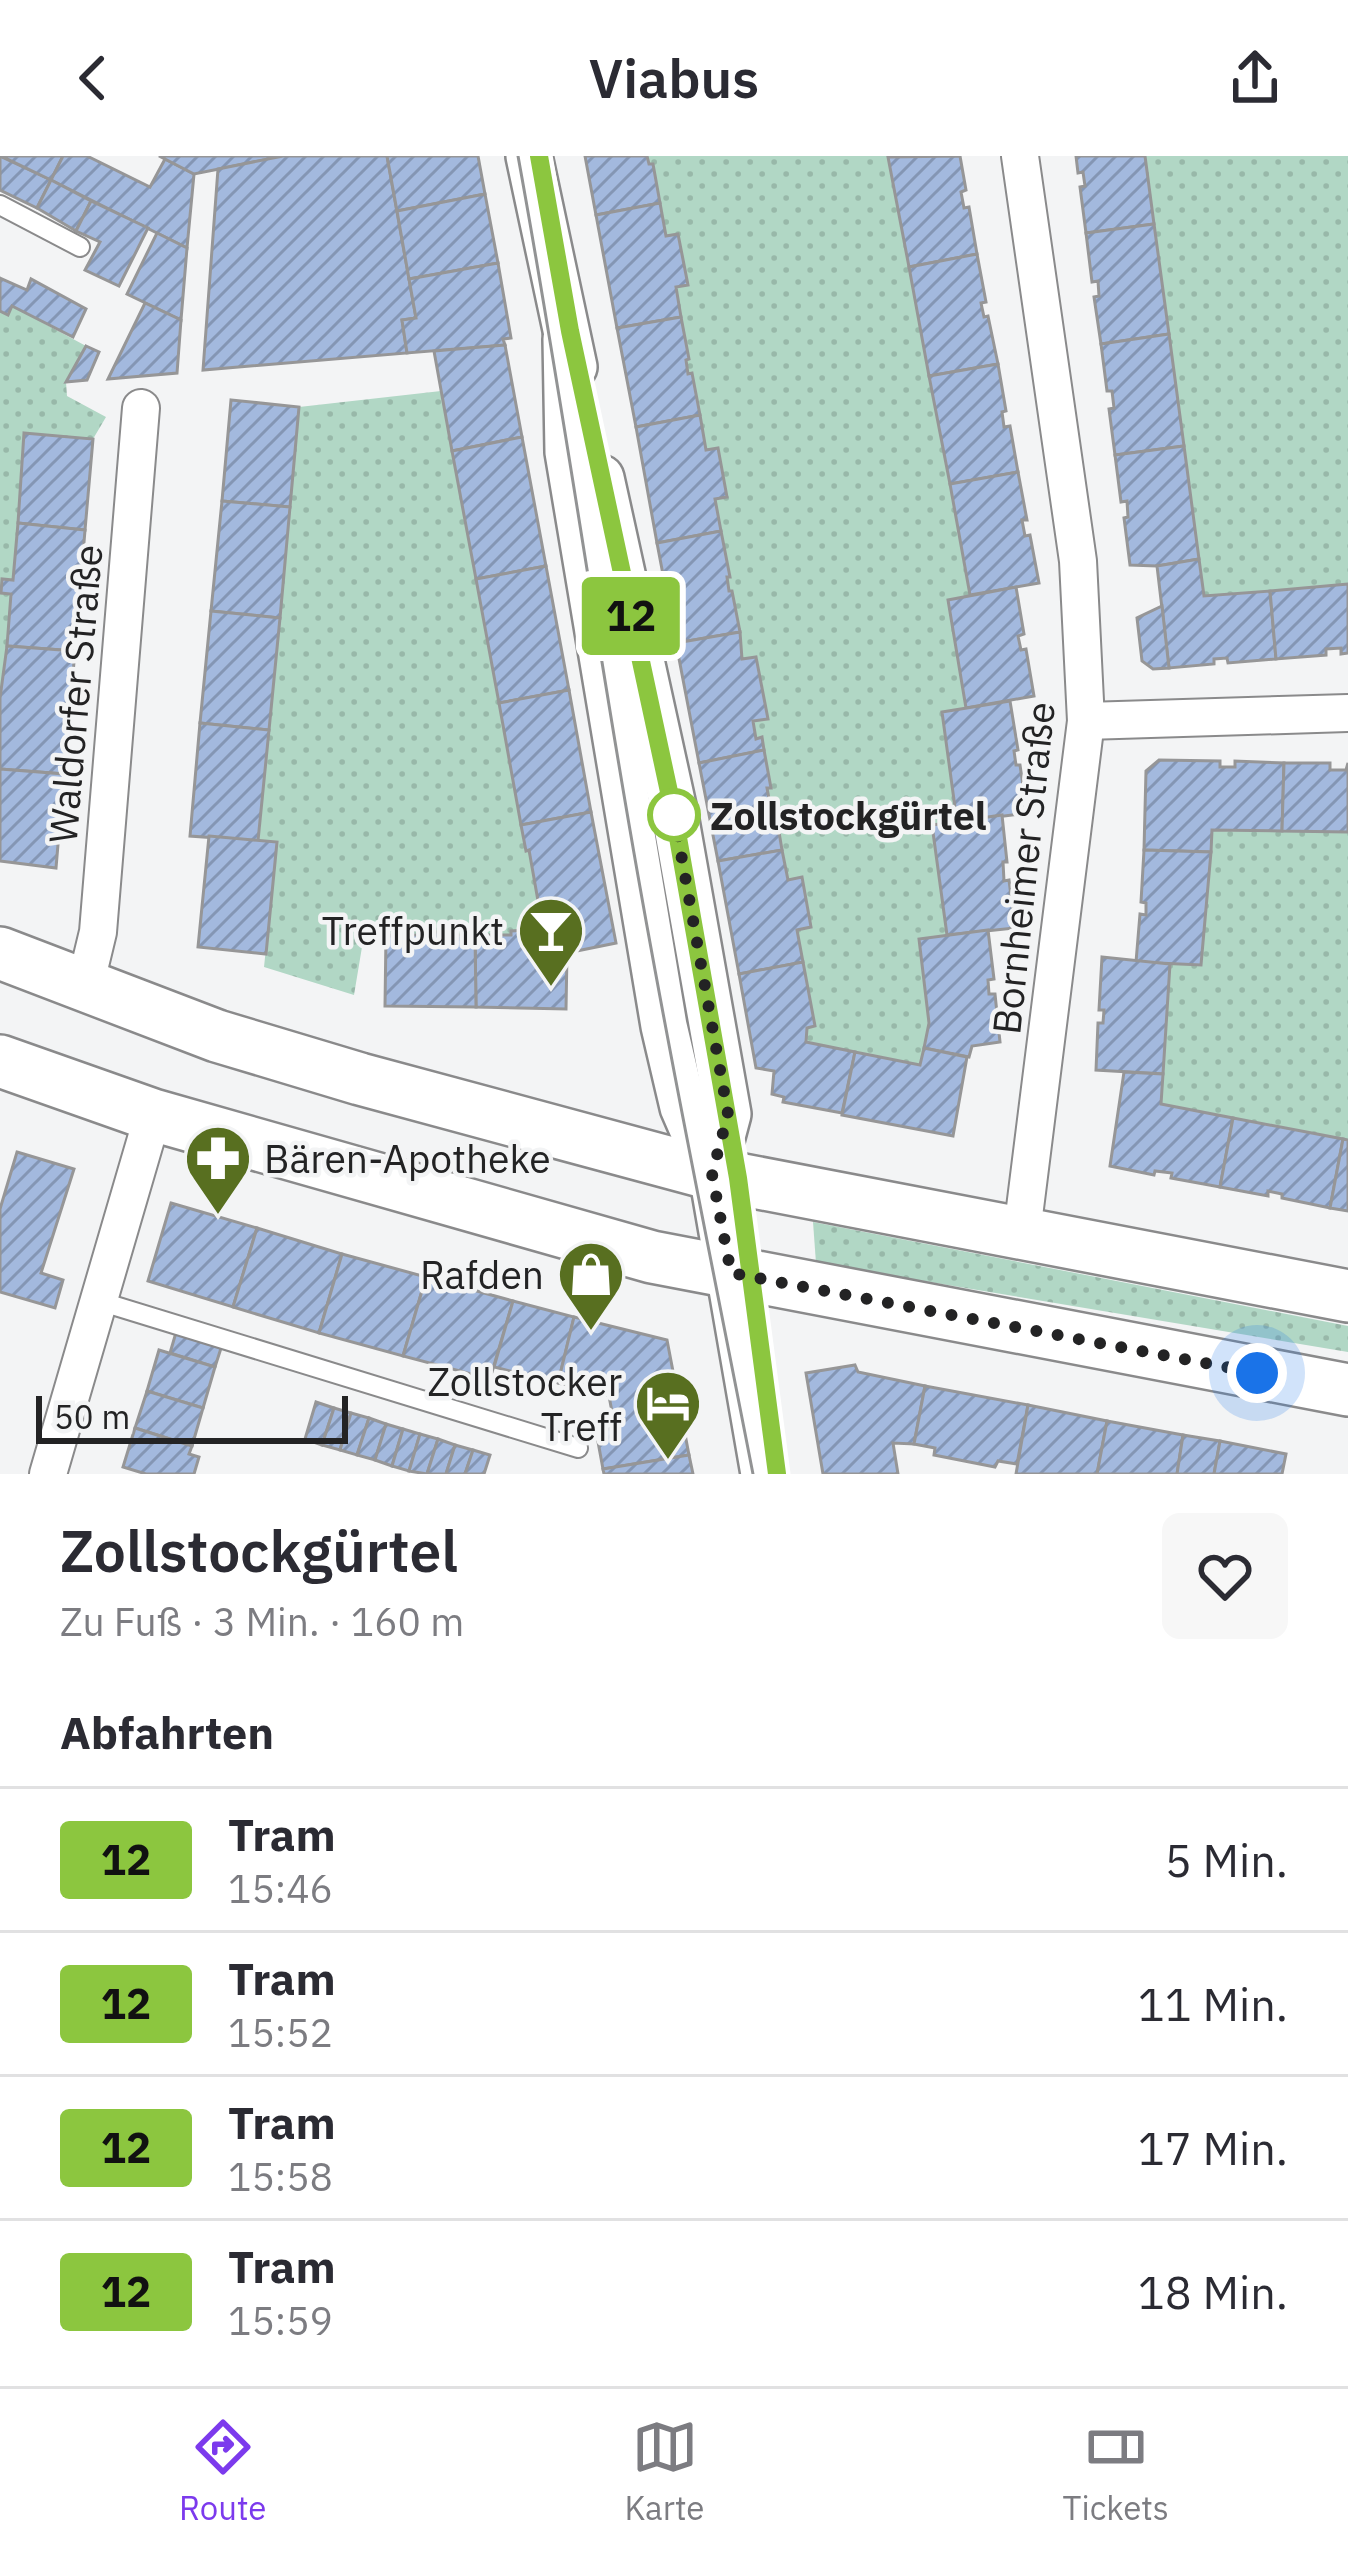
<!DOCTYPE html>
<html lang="de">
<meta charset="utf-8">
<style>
body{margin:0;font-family:"IBM Plex Sans",sans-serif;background:#f7f7f7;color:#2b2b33;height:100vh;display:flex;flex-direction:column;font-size:45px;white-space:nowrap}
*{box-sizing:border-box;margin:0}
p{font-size:39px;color:#7c7c81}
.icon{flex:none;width:66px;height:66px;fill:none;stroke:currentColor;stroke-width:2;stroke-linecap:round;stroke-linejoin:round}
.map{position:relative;height:1318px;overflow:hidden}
.side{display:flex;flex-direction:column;background:#fff;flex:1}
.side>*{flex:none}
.badge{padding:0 24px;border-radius:9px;font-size:42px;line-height:78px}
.scale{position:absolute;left:36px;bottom:30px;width:312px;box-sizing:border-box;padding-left:12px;border:6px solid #232324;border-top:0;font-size:33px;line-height:42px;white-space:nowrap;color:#232324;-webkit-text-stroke:9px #f3f4f5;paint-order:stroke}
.you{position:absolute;width:60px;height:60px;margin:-30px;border:9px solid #fff;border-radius:50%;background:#1a73e8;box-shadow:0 0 0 18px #1a73e833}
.map>.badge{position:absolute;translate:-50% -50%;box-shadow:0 0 0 6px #fff}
h2{padding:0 60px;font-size:45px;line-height:108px}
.round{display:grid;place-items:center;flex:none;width:126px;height:126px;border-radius:18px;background:#f7f7f7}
.summary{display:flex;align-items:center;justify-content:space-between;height:204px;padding:0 60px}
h1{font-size:57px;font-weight:600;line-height:90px}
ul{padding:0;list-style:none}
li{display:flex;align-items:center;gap:36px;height:144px;padding:0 60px;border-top:3px solid #e1e1e2}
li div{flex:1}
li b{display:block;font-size:45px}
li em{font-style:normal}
li .badge{min-width:132px;font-weight:700;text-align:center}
header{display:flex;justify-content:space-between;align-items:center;height:156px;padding:0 60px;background:#fff;font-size:54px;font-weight:600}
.tab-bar{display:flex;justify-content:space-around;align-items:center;height:168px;border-top:3px solid #e1e1e2;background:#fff;font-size:33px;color:#7c7c81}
.tab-bar a{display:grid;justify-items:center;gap:6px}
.tab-bar .selected{color:#7c3aed}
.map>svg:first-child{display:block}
.grass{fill:url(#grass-dots)}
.building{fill:url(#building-hatch);stroke:#969697;stroke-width:3}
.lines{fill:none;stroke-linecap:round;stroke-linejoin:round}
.service-casing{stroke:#8a8a8b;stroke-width:22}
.minor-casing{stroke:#8a8a8b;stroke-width:40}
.tertiary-casing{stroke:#8a8a8b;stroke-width:50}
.secondary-casing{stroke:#8a8a8b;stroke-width:56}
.service{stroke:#fff;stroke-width:18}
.minor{stroke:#fff;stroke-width:36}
.tertiary{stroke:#fff;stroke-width:45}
.secondary{stroke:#fff;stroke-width:51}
.tram{stroke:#929394;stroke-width:3}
.line-casing{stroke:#fff;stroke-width:27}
.line{stroke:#8cc63f;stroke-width:18}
.walk{stroke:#232324;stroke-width:12;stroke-dasharray:0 21.6}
.stop-dot{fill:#fff;stroke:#8cc63f;stroke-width:6}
.labels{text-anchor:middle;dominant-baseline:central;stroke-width:9;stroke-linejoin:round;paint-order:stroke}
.street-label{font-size:39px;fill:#232324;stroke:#f3f4f5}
.stop-label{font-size:39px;font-weight:bold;fill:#232324;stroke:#f3f4f5;text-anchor:start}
.poi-label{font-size:39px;fill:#232324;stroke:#f3f4f5;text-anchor:end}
</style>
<header><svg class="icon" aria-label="back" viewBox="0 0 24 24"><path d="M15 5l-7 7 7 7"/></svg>Viabus<svg class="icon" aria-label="share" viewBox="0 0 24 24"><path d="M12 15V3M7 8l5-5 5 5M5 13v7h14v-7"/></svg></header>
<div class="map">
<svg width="1348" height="1318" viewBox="0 0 1348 1318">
<defs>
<pattern id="grass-dots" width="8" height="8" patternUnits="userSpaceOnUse" patternTransform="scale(3)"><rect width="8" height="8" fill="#b1d7c5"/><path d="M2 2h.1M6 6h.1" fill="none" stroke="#98b8a9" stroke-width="1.8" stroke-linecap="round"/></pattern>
<pattern id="building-hatch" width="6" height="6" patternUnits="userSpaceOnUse" patternTransform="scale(3)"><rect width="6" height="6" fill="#a3b9de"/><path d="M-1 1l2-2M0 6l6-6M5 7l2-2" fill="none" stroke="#8496b4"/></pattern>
</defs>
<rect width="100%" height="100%" fill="#f3f4f5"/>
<g class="grass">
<polygon points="647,0 888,0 970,439 948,444 966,552 942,556 957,666 932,670 947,779 919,783 929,867 920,909 806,886 807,872 815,869 797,774 811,770 802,722 788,724 775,653 771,653 767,632 771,631 762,582 756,583 753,565 768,562 757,501 742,503 732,435 729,435 727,421 729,420 715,343 727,340 718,292 706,294 686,204 689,203 676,131 688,128 678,79 666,80 653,8 649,8"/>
<polygon points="1145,0 1348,0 1348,428 1204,440"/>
<polygon points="12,150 86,190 66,226 67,240 106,261 93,283 24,277 13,424 2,423 1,436 11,438 2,542 0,542 0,155 8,158"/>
<polygon points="441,235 526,694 529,694 543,772 546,772 549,780 438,779 437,776 421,776 420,779 364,779 354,839 264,811 277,687 259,685 299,251"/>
<polygon points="1212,674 1348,676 1348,984 1161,948 1170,808 1201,808"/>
<polygon points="813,1066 1348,1170 1348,1196 816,1107"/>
</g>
<g class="building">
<polygon points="0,0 51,24 37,52 0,34"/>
<polygon points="1,0 63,0 51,24"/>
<polygon points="63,0 87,0 150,31 165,3 194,18 187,92 51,24"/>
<polygon points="159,0 279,0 279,1 194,18"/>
<polygon points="387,0 416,162 402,164 407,197 203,214 218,13 283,0"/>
<polygon points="387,0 478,0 485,38 397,55"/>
<polygon points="585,0 647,0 649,8 653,8 660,47 596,59"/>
<polygon points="960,0 966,34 961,36 964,52 969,51 977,98 909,111 888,1"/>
<polygon points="1076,0 1145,0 1154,68 1086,77 1080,31 1085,30 1083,16 1078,17"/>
<polygon points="51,24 91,45 76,75 37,52"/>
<polygon points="485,38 498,107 409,123 397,55"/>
<polygon points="91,45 148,72 119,130 85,114 100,86 76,75"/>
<polygon points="660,47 666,80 678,78 688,129 676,131 681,161 617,172 596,59"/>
<polygon points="1154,68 1169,178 1101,188 1094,141 1099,140 1098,125 1092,126 1086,77"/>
<polygon points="157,77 187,92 181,164 127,138"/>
<polygon points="977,98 986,146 981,147 984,161 988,160 998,208 929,220 909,111"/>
<polygon points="498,107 511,182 503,183 505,189 407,197 402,164 416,162 409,123"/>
<polygon points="0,122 27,134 31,123 86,153 73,181 12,150 8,159 0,155"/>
<polygon points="145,147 181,164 177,217 108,223"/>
<polygon points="681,161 689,203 686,204 688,218 692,217 700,259 636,271 617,172"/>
<polygon points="1169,178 1184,290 1115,299 1109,253 1114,252 1112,235 1107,235 1101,188"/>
<polygon points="505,189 522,281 452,295 434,195"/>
<polygon points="86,190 99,196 87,224 66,226"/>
<polygon points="998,208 1006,255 1002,256 1004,271 1010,270 1018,316 950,328 929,220"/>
<polygon points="231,244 299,251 290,351 222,345"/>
<polygon points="700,259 706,294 718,292 727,341 715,343 721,375 657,387 636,271"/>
<polygon points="24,277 93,283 85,374 18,367"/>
<polygon points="522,281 546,410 476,423 452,295"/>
<polygon points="1184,290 1199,403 1157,410 1130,409 1124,362 1128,361 1127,345 1121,346 1115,299"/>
<polygon points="1018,316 1027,364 1022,364 1025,380 1030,379 1039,427 970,439 950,328"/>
<polygon points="222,345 290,351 280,462 211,455"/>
<polygon points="18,367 85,374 75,495 7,490 11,438 1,437 2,423 13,424"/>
<polygon points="721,375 730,421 727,421 729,435 732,435 740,476 676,487 657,387"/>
<polygon points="1199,403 1204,440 1270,435 1276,503 1228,507 1227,502 1214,503 1214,508 1169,512 1157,410"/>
<polygon points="546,410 569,534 499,547 476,423"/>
<polygon points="1348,428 1348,497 1341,498 1341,492 1326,493 1326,499 1276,503 1270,435"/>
<polygon points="1016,431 1024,478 1018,480 1021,494 1026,493 1034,540 966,552 948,444"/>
<polygon points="1162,450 1169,512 1153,513 1142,505 1137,462"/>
<polygon points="211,455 280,462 269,574 200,567"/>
<polygon points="740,476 742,503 756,501 768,563 753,565 756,583 762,581 764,594 699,607 676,487"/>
<polygon points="7,490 75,495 64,618 0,613 0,542"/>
<polygon points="569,534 591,656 521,669 499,547"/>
<polygon points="1010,545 1018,594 1014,595 1016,609 1020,609 1027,657 957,666 942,556"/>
<polygon points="200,567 269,574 258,685 190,680"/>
<polygon points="764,594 771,632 767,632 771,653 775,652 782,694 718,705 699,607"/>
<polygon points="1159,604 1220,605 1220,611 1235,611 1235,605 1284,607 1282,675 1212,674 1211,696 1144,694 1146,615"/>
<polygon points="1284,607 1330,607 1330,614 1346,614 1348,607 1348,676 1282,675"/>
<polygon points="0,613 64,618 56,712 0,705"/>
<polygon points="591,656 616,787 557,799 546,772 543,773 529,694 526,695 521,669"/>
<polygon points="1002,659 1007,706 1003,706 1004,725 1009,724 1015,772 947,779 932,669"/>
<polygon points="209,680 277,686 266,798 198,791"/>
<polygon points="782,694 788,724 802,721 811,771 797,774 803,806 739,818 718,705"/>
<polygon points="1144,694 1211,696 1201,809 1136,806 1140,758 1146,759 1146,747 1141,746"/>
<polygon points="528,774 528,779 549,780 557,799 567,797 566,853 476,851 475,779 511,779 511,775"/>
<polygon points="988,774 994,823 988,824 989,838 995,838 1000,886 972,890 969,901 924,892 929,867 919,783"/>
<polygon points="420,776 438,776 438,779 475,779 476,851 385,850 386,779 420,779"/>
<polygon points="1102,801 1170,808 1163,918 1096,914 1098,867 1103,867 1104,854 1099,854"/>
<polygon points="803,806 815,870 807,872 806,886 855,896 842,957 783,946 784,941 772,938 774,915 756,912 739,818"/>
<polygon points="924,892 967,901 953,980 842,959 855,896 920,909"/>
<polygon points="1124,916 1163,918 1161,948 1233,962 1220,1031 1171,1022 1172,1017 1155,1015 1154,1019 1110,1010"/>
<polygon points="1233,962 1343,983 1330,1052 1282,1042 1282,1038 1268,1035 1268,1040 1220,1031"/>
<polygon points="1343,983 1348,984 1348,1055 1330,1052"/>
<polygon points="17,996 74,1013 41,1117 63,1124 55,1152 0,1136 0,1053"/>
<polygon points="171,1047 257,1072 233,1151 148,1125"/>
<polygon points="257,1072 342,1098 319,1177 233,1151"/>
<polygon points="342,1098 426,1121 403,1200 319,1177"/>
<polygon points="426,1121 513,1145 490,1223 403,1200"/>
<polygon points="513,1145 574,1161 558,1227 494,1211"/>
<polygon points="574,1161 667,1184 689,1299 603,1313 596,1275 615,1272 609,1240 558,1227"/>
<polygon points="177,1173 223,1186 215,1211 170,1197"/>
<polygon points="159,1194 215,1211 203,1252 147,1235"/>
<polygon points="855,1209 858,1216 925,1230 914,1288 893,1287 898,1318 823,1318 806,1217"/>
<polygon points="925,1230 1028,1249 1017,1308 998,1305 995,1311 934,1299 935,1292 914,1288"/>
<polygon points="147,1235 203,1252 192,1290 135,1272"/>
<polygon points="316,1246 334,1252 322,1289 305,1283"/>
<polygon points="1028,1249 1107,1265 1097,1318 1016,1318"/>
<polygon points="334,1252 351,1257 340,1294 322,1289"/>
<polygon points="351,1257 369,1262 357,1299 340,1294"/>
<polygon points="369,1262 386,1268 375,1304 357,1299"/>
<polygon points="1107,1265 1183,1279 1177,1318 1097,1318"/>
<polygon points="386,1268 403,1273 392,1310 375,1304"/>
<polygon points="135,1272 192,1290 189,1298 199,1301 194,1318 146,1318 123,1311"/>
<polygon points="403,1273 420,1278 409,1315 392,1310"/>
<polygon points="420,1278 438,1283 427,1318 409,1315"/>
<polygon points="1183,1279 1220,1285 1214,1318 1177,1318"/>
<polygon points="438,1283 455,1289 446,1318 427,1318"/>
<polygon points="1220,1285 1286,1298 1282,1318 1214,1318"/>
<polygon points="455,1289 473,1294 465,1318 446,1318"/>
<polygon points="473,1294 490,1299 484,1318 465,1318"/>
<polygon points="689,1299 693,1318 604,1318 603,1313"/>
</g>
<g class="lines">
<defs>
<g id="service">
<polyline points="0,49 80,91"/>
<polyline points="99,1145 578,1292"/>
</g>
<g id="minor">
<polyline points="1020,0 1078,405 1086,565 1022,1076"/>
<polyline points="1086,565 1348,557"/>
<polyline points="85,830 98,776 141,252"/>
<polyline points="48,1318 153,959"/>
</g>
<g id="tertiary">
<polyline points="529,0 574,211"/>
<polyline points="566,183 568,296 664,870 683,951 712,1018 764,1318"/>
<polyline points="601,322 675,659 728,958 712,1018"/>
</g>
<g id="secondary">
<polyline points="0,797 217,880 360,923 712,1018 1348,1140"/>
<polyline points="0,905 153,959 652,1101 1348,1234"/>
</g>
</defs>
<use href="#service" class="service-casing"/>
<use href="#minor" class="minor-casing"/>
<use href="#tertiary" class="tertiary-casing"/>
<use href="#secondary" class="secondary-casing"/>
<use href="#service" class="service"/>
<use href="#minor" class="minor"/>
<use href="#tertiary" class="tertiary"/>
<use href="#secondary" class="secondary"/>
<g class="tram">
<path d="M 518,0 C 559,224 591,449 630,674 C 667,889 711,1103 753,1318"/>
<polyline points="539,0 570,175 675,659 738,1022 777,1318"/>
</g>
</g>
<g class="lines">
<defs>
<polyline id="line" points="539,0 570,175 674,659 738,1022 777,1318"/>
</defs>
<use href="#line" class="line-casing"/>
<use href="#line" class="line"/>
<polyline class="walk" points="674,659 728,958 712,1018 731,1117 1257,1217"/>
</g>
<defs>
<symbol id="bar-pin" viewBox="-11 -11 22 30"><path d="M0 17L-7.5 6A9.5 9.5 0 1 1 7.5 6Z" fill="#586f20" stroke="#f3f4f5"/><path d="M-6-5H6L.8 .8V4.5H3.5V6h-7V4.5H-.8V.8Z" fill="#fff"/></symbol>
<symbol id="pharmacy-pin" viewBox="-11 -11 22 30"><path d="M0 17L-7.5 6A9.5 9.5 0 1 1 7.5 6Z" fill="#586f20" stroke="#f3f4f5"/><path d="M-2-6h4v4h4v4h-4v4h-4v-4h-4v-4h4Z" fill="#fff"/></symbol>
<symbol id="shop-pin" viewBox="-11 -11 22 30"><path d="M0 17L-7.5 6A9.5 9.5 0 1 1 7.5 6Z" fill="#586f20" stroke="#f3f4f5"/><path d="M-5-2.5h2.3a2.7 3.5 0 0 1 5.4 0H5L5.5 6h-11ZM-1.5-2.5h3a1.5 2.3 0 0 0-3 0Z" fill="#fff"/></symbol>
<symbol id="hotel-pin" viewBox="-11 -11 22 30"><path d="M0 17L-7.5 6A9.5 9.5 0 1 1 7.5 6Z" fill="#586f20" stroke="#f3f4f5"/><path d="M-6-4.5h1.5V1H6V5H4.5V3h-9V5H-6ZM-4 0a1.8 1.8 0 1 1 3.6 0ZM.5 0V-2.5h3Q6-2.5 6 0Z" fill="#fff"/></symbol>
</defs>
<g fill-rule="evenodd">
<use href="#bar-pin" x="513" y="736" width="76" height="104"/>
<use href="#pharmacy-pin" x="180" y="964" width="76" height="104"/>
<use href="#shop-pin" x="553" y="1080" width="76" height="104"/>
<use href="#hotel-pin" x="630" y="1209" width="76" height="104"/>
</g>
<circle class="stop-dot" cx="674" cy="659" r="24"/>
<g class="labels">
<g class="street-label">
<text transform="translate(75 538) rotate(-85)">Waldorfer Straße</text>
<text transform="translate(1023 712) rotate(-84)">Bornheimer Straße</text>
</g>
<g class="stop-label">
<text x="710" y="659">Zollstockgürtel</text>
</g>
<g class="poi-label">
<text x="504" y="774">Treffpunkt</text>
<text x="264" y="1002" text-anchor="start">Bären-Apotheke</text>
<text x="544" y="1118">Rafden</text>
<text x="622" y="1225">Zollstocker<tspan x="622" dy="45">Treff</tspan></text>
</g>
</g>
</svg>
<div class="scale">50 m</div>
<div class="you" style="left:1257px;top:1217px"></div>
<b class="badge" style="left:631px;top:460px;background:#8cc63f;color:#111">12</b>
</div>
<section class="side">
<div class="summary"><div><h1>Zollstockgürtel</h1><p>Zu Fuß · 3 Min. · 160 m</p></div><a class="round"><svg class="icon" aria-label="heart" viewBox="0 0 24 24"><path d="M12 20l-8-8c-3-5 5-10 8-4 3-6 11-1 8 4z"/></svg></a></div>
<h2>Abfahrten</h2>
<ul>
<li><span class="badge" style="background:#8cc63f;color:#111">12</span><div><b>Tram</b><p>15:46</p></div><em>5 Min.</em></li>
<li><span class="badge" style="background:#8cc63f;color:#111">12</span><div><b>Tram</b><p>15:52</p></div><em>11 Min.</em></li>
<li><span class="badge" style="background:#8cc63f;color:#111">12</span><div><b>Tram</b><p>15:58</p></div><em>17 Min.</em></li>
<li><span class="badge" style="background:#8cc63f;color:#111">12</span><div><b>Tram</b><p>15:59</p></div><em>18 Min.</em></li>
</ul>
</section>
<nav class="tab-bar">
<a class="selected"><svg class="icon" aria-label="directions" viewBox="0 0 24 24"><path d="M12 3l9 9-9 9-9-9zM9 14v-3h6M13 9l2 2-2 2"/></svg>Route</a>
<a><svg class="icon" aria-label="map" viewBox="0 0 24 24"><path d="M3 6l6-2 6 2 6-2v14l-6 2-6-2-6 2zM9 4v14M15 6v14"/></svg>Karte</a>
<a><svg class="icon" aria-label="tickets" viewBox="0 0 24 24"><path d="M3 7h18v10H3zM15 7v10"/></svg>Tickets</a>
</nav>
